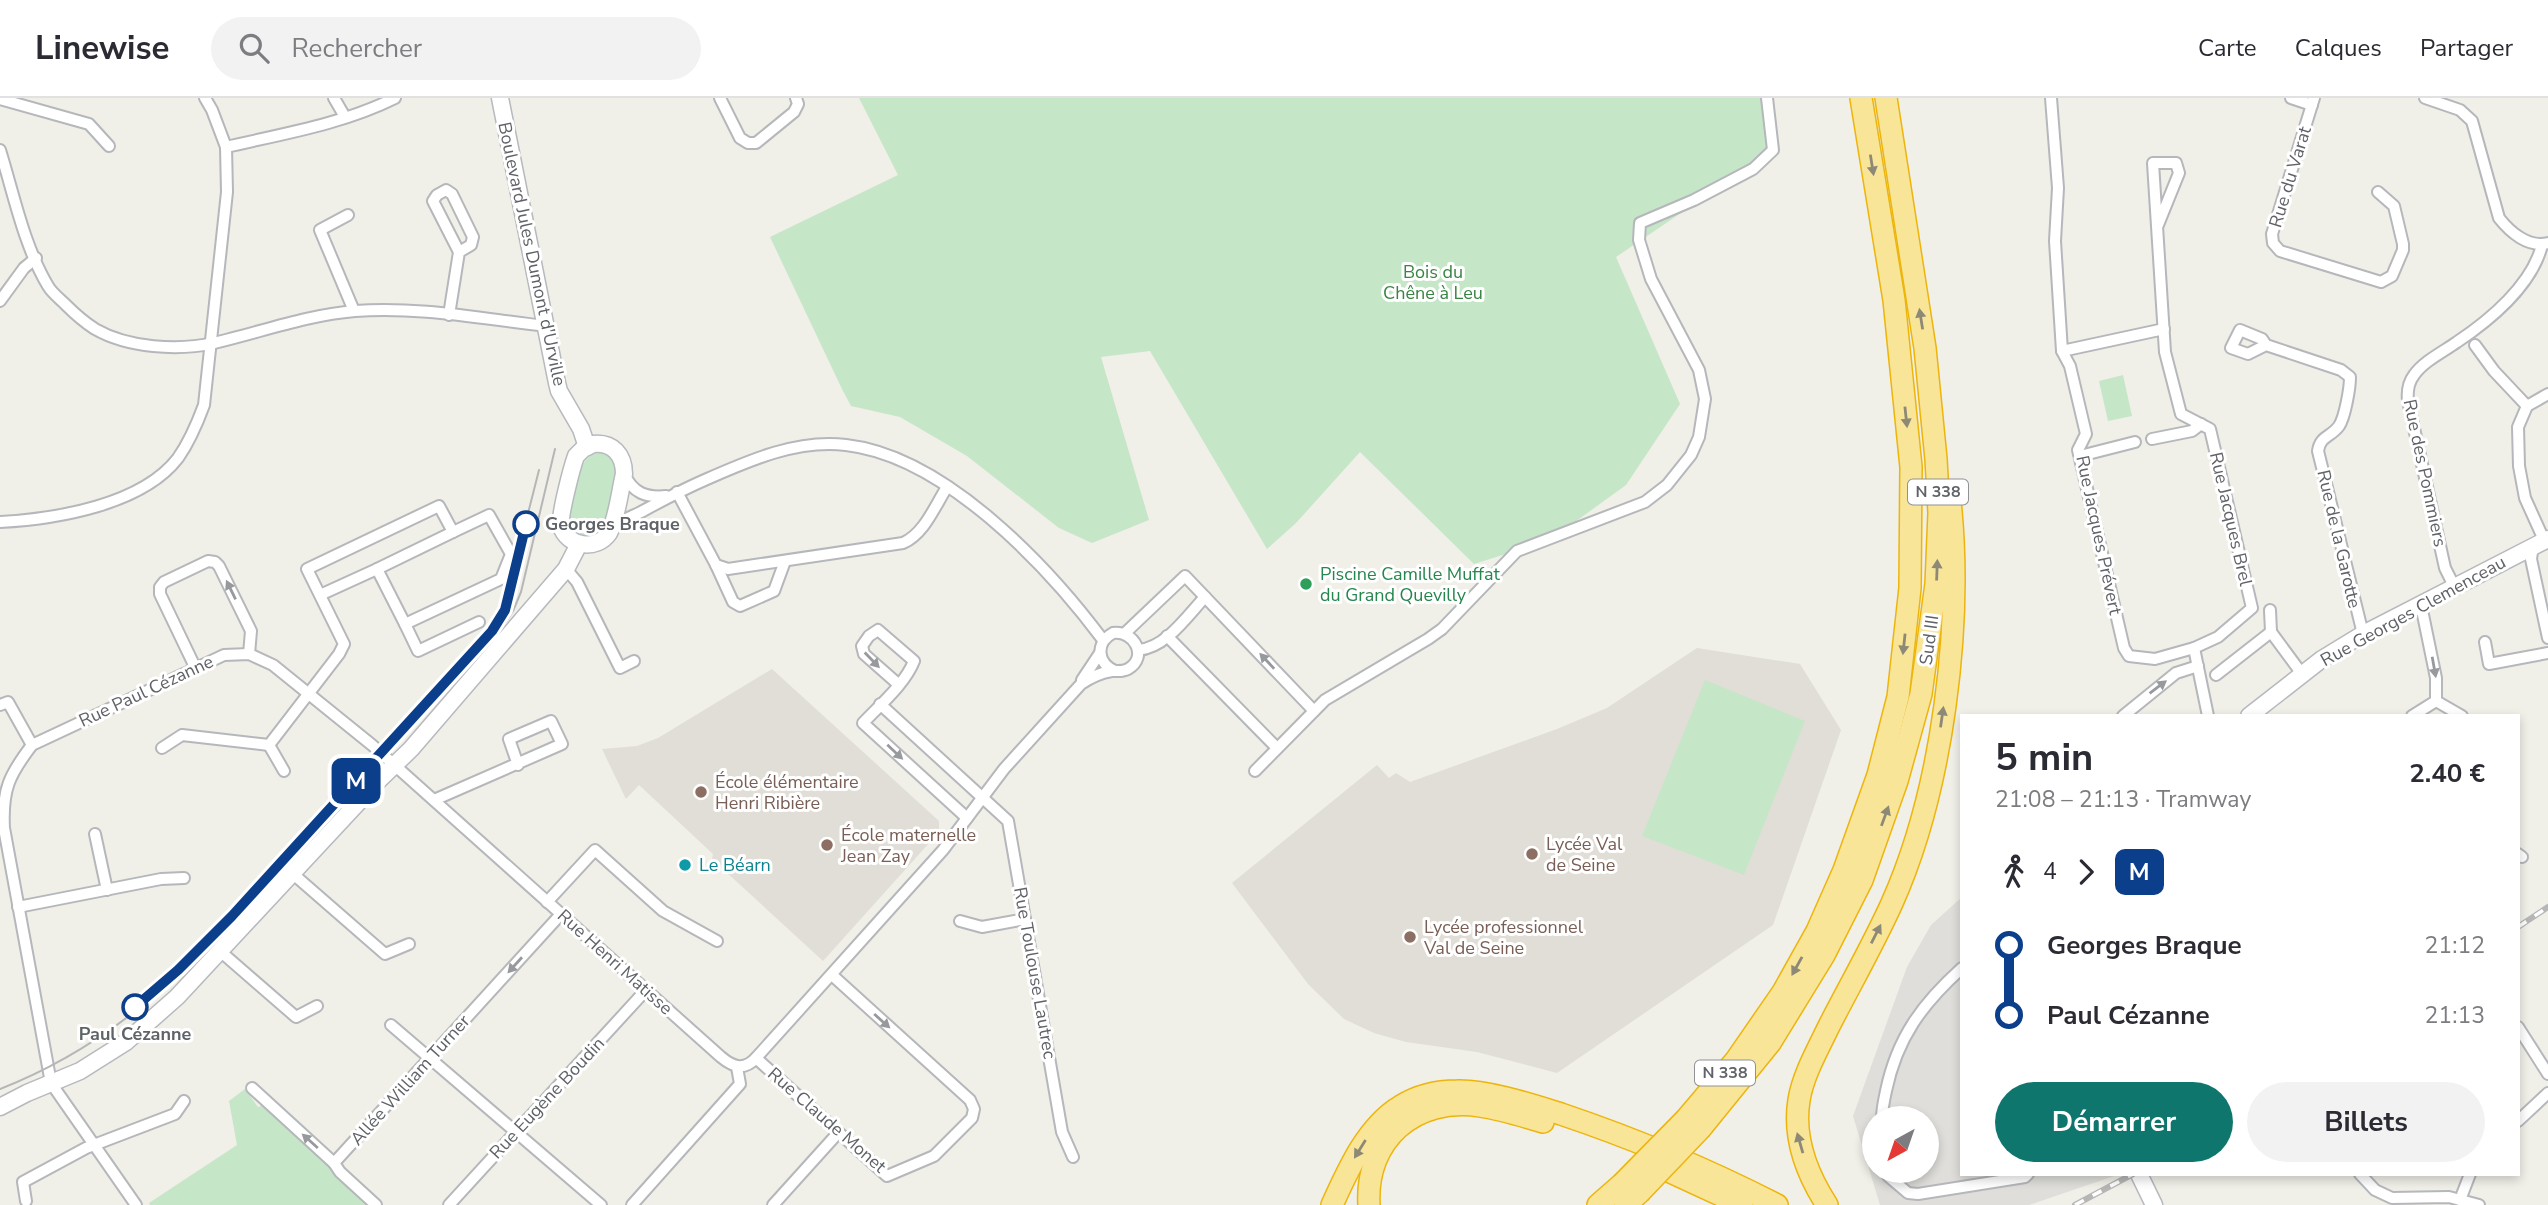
<!DOCTYPE html>
<html lang="fr">
<meta charset="utf-8">
<style>
body{margin:0;font-family:"Nunito Sans",sans-serif;background:#f2f2f3;color:#2b2b33;height:100vh;display:flex;flex-direction:column;font-size:26px;white-space:nowrap}
*{box-sizing:border-box;margin:0}
p{font-size:23px;color:#7c7c81}
.icon{flex:none;width:38px;height:38px;fill:none;stroke:currentColor;stroke-width:2;stroke-linecap:round;stroke-linejoin:round}
.map{position:relative;flex:1;overflow:hidden}
.details{position:absolute;left:1960px;top:616px;width:560px;height:462px;display:flex;flex-direction:column;background:#fff;border-radius:0px;box-shadow:0 4px 10px #0003}
.details>*{flex:none}
.badge{padding:0 14px;border-radius:10px;font-size:24px;line-height:46px}
.needle{width:46px;rotate:220deg}
.controls{position:absolute;left:1862px;top:1008px;display:grid;gap:14px}
.controls a{display:grid;place-items:center;width:77px;height:77px;border-radius:50%;background:#fff;box-shadow:0 4px 10px #0003;font-size:35px}
.map>.badge{position:absolute;translate:-50% -50%;box-shadow:0 0 0 4px #fff}
.legs{display:flex;align-items:center;gap:10px;height:77px;padding:0 35px;font-size:23px}
.legs p{margin-inline-start:auto}
.head{display:flex;align-items:center;justify-content:space-between;height:119px;padding:0 35px}
h1{font-size:38px;font-weight:700;line-height:52px}
.button{display:flex;gap:14px;margin-top:auto;padding:14px 35px}
.button a{flex:1;height:80px;border-radius:42px;background:#0f766e;color:#fff;font-size:28px;font-weight:700;line-height:80px;text-align:center}
.button a+a{background:#f2f2f3;color:#2b2b33}
ul{padding:0 35px;list-style:none}
li{display:flex;align-items:center;gap:24px;height:70px;font-size:26px}
li i{display:grid;place-items:center;width:10px;height:100%;margin:0 9px;background:currentColor}
li i::after{content:'';width:18px;height:18px;margin:-9px;border:5px solid;border-radius:50%;background:#fff}
li p{margin-inline-start:auto}
li:first-child i{background:linear-gradient(#0000 50%,currentColor 0)}
li:last-child i{background:linear-gradient(currentColor 50%,#0000 0)}
header{display:flex;align-items:center;gap:42px;box-sizing:border-box;height:98px;padding:0 35px;background:#fff;border-bottom:2px solid #e1e1e2}
header strong{font-size:33px}
nav{display:flex;gap:38px;margin-inline-start:auto;font-size:24px}
.search{width:490px;height:63px;background:#f2f2f3;display:flex;align-items:center;gap:18px;box-sizing:border-box;padding:0 24px;border-radius:38px;color:#7c7c81;font-size:26px}
.map>svg:first-child{display:block}
.industrial{fill:#dfdeda;fill-rule:evenodd}
.education{fill:#e0ded6}
.green{fill:#c6e6c8}
.lines{fill:none;stroke-linecap:round;stroke-linejoin:round}
.street-casing{stroke:#b5b7bb;stroke-width:14}
.secondary-casing{stroke:#b6b9be;stroke-width:19}
.highway-casing{stroke:#edb50c;stroke-width:24}
.street{stroke:#fff;stroke-width:10}
.secondary{stroke:#fff;stroke-width:16}
.highway{stroke:#f8e598;stroke-width:21}
.tram{stroke:#b6b6b7;stroke-width:2}
.rail-casing{stroke:#b6b6b7;stroke-width:6}
.rail{stroke:#fff;stroke-width:3.5;stroke-dasharray:10;stroke-linecap:butt}
.highway-bridge-casing{stroke:#edb50c;stroke-width:24;stroke-linecap:butt}
.highway-bridge{stroke:#f8e598;stroke-width:21}
.oneway{fill:#8d8976}
.oneway2{fill:#97999c}
.line-1-casing{stroke:#fff;stroke-width:16}
.line-1{stroke:#0b3e8b;stroke-width:10}
.stop-1-dot{fill:#fff;stroke:#0b3e8b;stroke-width:3.5}
.leisure-dot{fill:#2e9e5b;stroke:#fff;stroke-width:2.5}
.education-dot{fill:#8d6e63;stroke:#fff;stroke-width:2.5}
.culture-dot{fill:#0f9aa8;stroke:#fff;stroke-width:2.5}
.labels{text-anchor:middle;dominant-baseline:central;stroke-width:6;stroke-linejoin:round;paint-order:stroke}
.shield{fill:#fff;stroke:#8f9195;stroke-width:2}
.shield-label{font-size:16px;font-weight:bold;fill:#5f6267}
.street-label{font-size:18px;fill:#5f6267;stroke:#fff}
.park-label{font-size:18px;fill:#3a8442;stroke:#fff}
.stop-label{font-size:18px;font-weight:bold;fill:#5f6267;stroke:#fff;text-anchor:start}
.leisure-label{font-size:18px;fill:#27864d;stroke:#fff;text-anchor:start}
.education-label{font-size:18px;fill:#785e54;stroke:#fff;text-anchor:start}
.culture-label{font-size:18px;fill:#0d838f;stroke:#fff;text-anchor:start}
</style>
<header>
<strong>Linewise</strong>
<div class="search"><svg class="icon" aria-label="search" viewBox="0 0 24 24"><circle cx="10" cy="10" r="6"/><path d="M15 15l6 6"/></svg>Rechercher</div>
<nav><a>Carte</a><a>Calques</a><a>Partager</a></nav>
</header>
<div class="map">
<svg width="2548" height="1107" viewBox="0 0 2548 1107">
<rect width="100%" height="100%" fill="#f0efe8"/>
<path class="industrial" d="M 1962,799 L 1962,1076 L 2120,1076 L 2029,1107 L 1880,1107 L 1853,1018 L 1907,869 L 1931,827 ZM 1874,1020 L 1927,1020 L 1927,1073 L 1874,1073 Z"/>
<g class="education">
<polygon points="1697,550 1800,566 1841,632 1773,827 1557,975 1477,954 1406,944 1374,935 1344,921 1308,886 1232,785 1377,667 1389,680 1396,675 1410,684 1557,631 1607,610"/>
<polygon points="772,571 939,723 939,734 823,863 712,761 713,756 639,687 626,701 602,651 637,648 658,640"/>
</g>
<g class="green">
<polygon points="859,0 1767,0 1771,54 1616,159 1680,306 1626,387 1550,442 1474,466 1360,354 1296,425 1267,451 1150,253 1101,259 1149,422 1092,445 1059,430 967,358 900,319 851,308 842,291 770,139 898,77"/>
<polygon points="2123,277 2132,318 2108,323 2099,283"/>
<path d="M 603,352 C 609,356 616,359 618,367 C 621,377 614,391 611,400 C 608,410 607,424 601,432 C 589,449 573,436 567,422 C 573,397 574,358 603,352 Z"/>
<polygon points="1705,582 1805,623 1744,777 1642,738"/>
<polygon points="245,991 258,1009 264,1007 329,1065 327,1067 372,1107 150,1107 149,1105 237,1047 229,1003"/>
</g>
<g class="lines">
<defs>
<g id="street">
<polyline points="334,0 345,19"/>
<polyline points="720,0 740,40 748,45 756,45 794,14 798,6 796,0"/>
<polyline points="2051,0 2058,90 2055,143 2062,253 2070,268 2086,336 2078,352 2124,550 2129,558 2155,561 2194,550"/>
<polyline points="2291,0 2312,7"/>
<polyline points="2314,0 2272,136 2273,145 2280,153 2381,184 2392,178 2403,152 2403,146 2394,108 2378,94"/>
<path d="M 2425,0 L 2460,12 L 2472,23 L 2499,120 C 2510,134 2528,150 2548,145"/>
<polyline points="0,1 89,26 109,48"/>
<path d="M 226,49 C 282,36 343,26 395,0"/>
<path d="M 0,52 C 14,97 24,148 48,188 C 52,195 60,201 66,207 C 75,216 84,224 95,231 C 128,250 178,253 214,245 C 261,234 307,217 355,213 C 418,208 483,221 546,228"/>
<polyline points="348,117 320,132 354,213"/>
<polyline points="2158,127 2179,75 2176,65 2153,65 2165,254 2181,316 2210,331 2252,510 2218,539 2194,550 2208,618"/>
<polyline points="0,203 24,170 36,160"/>
<polyline points="449,217 459,154 433,103 437,97 446,92 452,96 473,139 471,147 459,154"/>
<path d="M 2266,247 L 2248,256 L 2231,250 L 2240,232 L 2262,241 L 2266,247 L 2341,272 L 2350,279 C 2350,290 2345,319 2339,328 C 2331,339 2320,338 2318,353 L 2363,536"/>
<polyline points="2475,247 2494,273 2527,308"/>
<polyline points="2062,253 2164,231"/>
<polyline points="2152,341 2192,333 2201,326"/>
<polyline points="2080,358 2135,344"/>
<path d="M 624,376 C 633,395 646,400 666,398"/>
<path d="M 677,394 L 716,467 L 728,471 L 903,445 C 924,436 935,408 947,389"/>
<path d="M 0,424 C 56,421 142,407 178,360 C 190,343 197,326 204,307 L 227,94 L 226,49 L 212,12 L 205,0"/>
<path d="M 613,429 C 621,422 631,419 641,414 C 663,402 684,391 707,381 C 750,362 798,341 846,347 C 944,358 1047,467 1103,542"/>
<polyline points="2544,442 2525,400 2519,368 2518,329 2527,308 2548,296"/>
<polyline points="2533,447 2531,461 2548,540"/>
<polyline points="716,467 733,504 740,508 774,493 785,463"/>
<polyline points="377,471 453,434"/>
<polyline points="566,471 577,484 620,570 634,563"/>
<path d="M 2455,490 L 2445,470 L 2408,303 C 2407,294 2408,285 2414,277 C 2424,263 2443,254 2457,244 C 2490,222 2532,187 2542,147"/>
<polyline points="2270,512 2271,534"/>
<polyline points="405,526 418,553 479,524"/>
<polyline points="1125,535 1185,478 1314,613"/>
<polyline points="1167,538 1277,650"/>
<polyline points="2485,544 2489,566 2548,555"/>
<path d="M 1138,552 C 1166,550 1188,517 1205,499"/>
<polyline points="195,569 160,496 160,489 164,484 208,463 215,464 219,468 251,533 249,556"/>
<polyline points="2216,577 2271,534 2302,576"/>
<polyline points="1082,582 1100,555"/>
<path d="M 898,586 L 864,556 L 862,548 L 869,538 L 878,532 L 914,563 C 905,586 880,607 863,625 L 967,720"/>
<polyline points="2436,603 2462,618"/>
<polyline points="880,606 1008,723 1062,1034 1073,1059"/>
<polyline points="0,607 8,604 32,647"/>
<polyline points="2123,618 2176,575 2198,568"/>
<polyline points="2412,618 2436,603 2436,580 2421,507"/>
<polyline points="269,647 284,673"/>
<polyline points="162,650 182,637 269,647 339,556 344,546 307,471 439,408 453,434 489,417 511,456 501,481 405,526 377,471 320,497"/>
<polyline points="1255,673 1325,602 1428,541 1442,531 1517,453 1645,404 1667,387 1691,357 1699,339 1705,301 1699,272 1651,181 1639,142 1640,125 1694,102 1753,71 1773,52 1767,0"/>
<polyline points="434,702 562,646 551,623 509,641 518,667"/>
<polyline points="95,736 107,792"/>
<polyline points="2518,756 2522,759"/>
<polyline points="292,775 385,856 409,846"/>
<polyline points="547,804 595,752 663,813 717,843"/>
<polyline points="18,809 161,781 184,780"/>
<polyline points="960,823 982,829 1025,821"/>
<polyline points="220,853 296,919 317,908"/>
<polyline points="391,927 601,1107"/>
<polyline points="2518,929 2548,976"/>
<polyline points="756,960 887,1078 934,1058 972,1020 974,1011 970,1002 832,877"/>
<polyline points="252,990 334,1065 561,816"/>
<path d="M 1882,1020 C 1882,1011 1884,1002 1886,993 C 1897,940 1922,906 1962,870"/>
<polyline points="2518,1023 2548,995"/>
<polyline points="334,1065 340,1074 376,1107"/>
<polyline points="1888,1073 1888,1078 1908,1095 1918,1096 2025,1079 2028,1076"/>
<polyline points="2360,1076 2375,1092 2392,1100 2449,1099 2479,1107"/>
<polyline points="2460,1102 2470,1076"/>
<polyline points="26,1103 23,1084 86,1050 175,1016 184,1003"/>
<path d="M 136,1107 L 51,985 L 4,730 C 2,692 9,677 32,647 L 224,557 L 249,556 L 273,567 L 372,647 L 721,959 C 733,969 744,973 756,960 L 943,752 L 1004,671 L 1081,586 C 1091,579 1099,575 1112,573 C 1118,573 1123,574 1128,571 C 1149,559 1134,532 1113,535 C 1095,545 1097,565 1115,573"/>
<polyline points="449,1107 646,892"/>
<polyline points="632,1107 740,986 737,969"/>
<polyline points="773,1107 838,1035"/>
</g>
<g id="secondary">
<polyline points="500,0 557,285 559,293 581,331 587,349"/>
<path d="M 593,346 C 613,344 624,357 624,376 C 620,392 617,421 609,435 C 597,453 567,449 561,428 C 559,418 572,369 576,358 L 583,351 Z"/>
<polyline points="2249,618 2322,561 2363,536 2548,441"/>
<polyline points="0,1009 27,995 80,973 126,944 177,899 379,682 411,651 566,471 579,446"/>
<polyline points="2139,1076 2154,1107"/>
</g>
<g id="highway">
<polyline points="1686,1021 1736,962 1783,894 1817,833 1844,772 1878,677 1898,599 1910,490 1911,369 1894,202 1861,0"/>
<polyline points="1701,1030 1770,945 1824,857 1862,782 1897,683 1921,596 1936,486 1939,415 1936,361 1925,250 1886,0"/>
<polyline points="1649,1064 1742,1107"/>
<path d="M 1332,1107 C 1348,1072 1367,1028 1401,1008 C 1417,998 1438,993 1457,993 C 1487,992 1532,1007 1561,1016 C 1635,1041 1707,1071 1777,1107"/>
<path d="M 1369,1107 C 1365,1042 1415,998 1480,1008 C 1501,1011 1523,1018 1543,1024"/>
<polyline points="1598,1107 1622,1086"/>
<polyline points="1625,1107 1639,1095"/>
<path d="M 1827,1107 C 1807,1076 1793,1039 1799,1002 C 1803,977 1818,951 1829,928 C 1850,887 1873,847 1892,805 C 1943,691 1963,527 1950,403"/>
</g>
</defs>
<use href="#street" class="street-casing"/>
<use href="#secondary" class="secondary-casing"/>
<use href="#highway" class="highway-casing"/>
<use href="#street" class="street"/>
<use href="#secondary" class="secondary"/>
<use href="#highway" class="highway"/>
<g class="tram">
<polyline points="502,518 539,372"/>
<path d="M 0,991 C 139,937 222,835 320,729 C 380,664 441,599 500,533 L 513,513 L 521,494 L 555,351"/>
</g>
<defs>
<g id="rail">
<polyline points="2518,829 2548,809"/>
<polyline points="2075,1107 2133,1076"/>
</g>
</defs>
<use href="#rail" class="rail-casing"/>
<use href="#rail" class="rail"/>
<defs>
<g id="highway-bridge">
<polyline points="1622,1086 1686,1021"/>
<polyline points="1639,1095 1701,1030"/>
</g>
</defs>
<use href="#highway-bridge" class="highway-bridge-casing"/>
<use href="#highway-bridge" class="highway-bridge"/>
</g>
<defs><path id="oneway-solid" d="M-6-.8H1V-3.2L6.5 0L1 3.2V.8H-6Z" transform="scale(1.75)"/></defs>
<g class="oneway">
<use href="#oneway-solid" transform="translate(1872 67) rotate(81)"/>
<use href="#oneway-solid" transform="translate(1921 221) rotate(-99)"/>
<use href="#oneway-solid" transform="translate(1906 319) rotate(84)"/>
<use href="#oneway-solid" transform="translate(1937 472) rotate(-88)"/>
<use href="#oneway-solid" transform="translate(1904 546) rotate(96)"/>
<use href="#oneway-solid" transform="translate(1942 619) rotate(-82)"/>
<use href="#oneway-solid" transform="translate(1885 718) rotate(-70)"/>
<use href="#oneway-solid" transform="translate(1876 836) rotate(-63)"/>
<use href="#oneway-solid" transform="translate(1797 868) rotate(119)"/>
<use href="#oneway-solid" transform="translate(1800 1045) rotate(-106)"/>
<use href="#oneway-solid" transform="translate(1360 1051) rotate(122)"/>
</g>
<g class="oneway2">
<use href="#oneway-solid" transform="translate(231 492) rotate(-116)"/>
<use href="#oneway-solid" transform="translate(872 562) rotate(46)"/>
<use href="#oneway-solid" transform="translate(1267 563) rotate(-133)"/>
<use href="#oneway-solid" transform="translate(2434 569) rotate(80)"/>
<use href="#oneway-solid" transform="translate(2158 589) rotate(-37)"/>
<use href="#oneway-solid" transform="translate(895 654) rotate(43)"/>
<use href="#oneway-solid" transform="translate(515 867) rotate(132)"/>
<use href="#oneway-solid" transform="translate(882 923) rotate(42)"/>
<use href="#oneway-solid" transform="translate(310 1043) rotate(-138)"/>
</g>
<g class="lines">
<defs>
<polyline id="line-1" points="135,909 178,872 232,818 492,533 505,512 526,426"/>
</defs>
<use href="#line-1" class="line-1-casing"/>
<use href="#line-1" class="line-1"/>
</g>
<g class="stop-1-dot">
<circle cx="526" cy="426" r="12"/>
<circle cx="135" cy="909" r="12"/>
</g>
<circle class="leisure-dot" cx="1306" cy="486" r="7"/>
<g class="education-dot">
<circle cx="701" cy="694" r="7"/>
<circle cx="827" cy="747" r="7"/>
<circle cx="1532" cy="756" r="7"/>
<circle cx="1410" cy="839" r="7"/>
</g>
<circle class="culture-dot" cx="685" cy="767" r="7"/>
<g class="labels">
<g class="shield">
<rect x="1908" y="381.5" width="60" height="25" rx="5"/>
<rect x="1695" y="962.5" width="60" height="25" rx="5"/>
</g>
<g class="shield-label">
<text x="1938" y="394">N 338</text>
<text x="1725" y="975">N 338</text>
</g>
<g class="street-label">
<text transform="translate(2290 79) rotate(-73)">Rue du Varat</text>
<text transform="translate(532 156) rotate(78)">Boulevard Jules Dumont d'Urville</text>
<text transform="translate(2425 375) rotate(78)">Rue des Pommiers</text>
<text transform="translate(2231 421) rotate(77)">Rue Jacques Brel</text>
<text transform="translate(2099 437) rotate(78)">Rue Jacques Prévert</text>
<text transform="translate(2339 441) rotate(77)">Rue de la Garotte</text>
<text transform="translate(2413 513) rotate(-29)">Rue Georges Clemenceau</text>
<text transform="translate(1929 542) rotate(-82)">Sud III</text>
<text transform="translate(146 593) rotate(-25)">Rue Paul Cézanne</text>
<text transform="translate(615 864) rotate(42)">Rue Henri Matisse</text>
<text transform="translate(1035 875) rotate(80)">Rue Toulouse Lautrec</text>
<text transform="translate(410 982) rotate(-48)">Allée William Turner</text>
<text transform="translate(547 1000) rotate(-47)">Rue Eugène Boudin</text>
<text transform="translate(827 1022) rotate(41)">Rue Claude Monet</text>
</g>
<g class="park-label">
<text x="1433" y="174">Bois du<tspan x="1433" dy="21">Chêne à Leu</tspan></text>
</g>
<g class="stop-label">
<text x="545" y="426">Georges Braque</text>
<text x="135" y="936" text-anchor="middle">Paul Cézanne</text>
</g>
<g class="leisure-label">
<text x="1320" y="476">Piscine Camille Muffat<tspan x="1320" dy="21">du Grand Quevilly</tspan></text>
</g>
<g class="education-label">
<text x="715" y="684">École élémentaire<tspan x="715" dy="21">Henri Ribière</tspan></text>
<text x="841" y="737">École maternelle<tspan x="841" dy="21">Jean Zay</tspan></text>
<text x="1546" y="746">Lycée Val<tspan x="1546" dy="21">de Seine</tspan></text>
<text x="1424" y="829">Lycée professionnel<tspan x="1424" dy="21">Val de Seine</tspan></text>
</g>
<g class="culture-label">
<text x="699" y="767">Le Béarn</text>
</g>
</g>
</svg>
<div class="controls">
<a><svg class="needle" viewBox="-14 -14 28 28"><path d="M0-13l5 13h-10z" fill="#e53935"/><path d="M0 13l5-13h-10z" fill="#7c7c81"/></svg></a>
</div>
<b class="badge" style="left:356px;top:683px;background:#0b3e8b;color:#fff">M</b>
<section class="details">
<div class="head"><div><h1>5 min</h1><p>21:08 – 21:13 · Tramway</p></div><b>2.40 €</b></div>
<div class="legs"><svg class="icon" aria-label="walk" viewBox="0 0 24 24"><circle cx="13" cy="4" r="2"/><path d="M13 8l-2 6 4 7M11 14l-3 7M7 12l3-4h3l4 4"/></svg>4<svg class="icon" aria-label="forward" viewBox="0 0 24 24"><path d="M9 5l7 7-7 7"/></svg><b class="badge" style="background:#0b3e8b;color:#fff">M</b></div>
<ul>
<li><i style="color:#0b3e8b"></i><b>Georges Braque</b><p>21:12</p></li>
<li><i style="color:#0b3e8b"></i><b>Paul Cézanne</b><p>21:13</p></li>
</ul>
<div class="button"><a>Démarrer</a><a>Billets</a></div>
</section>
</div>
